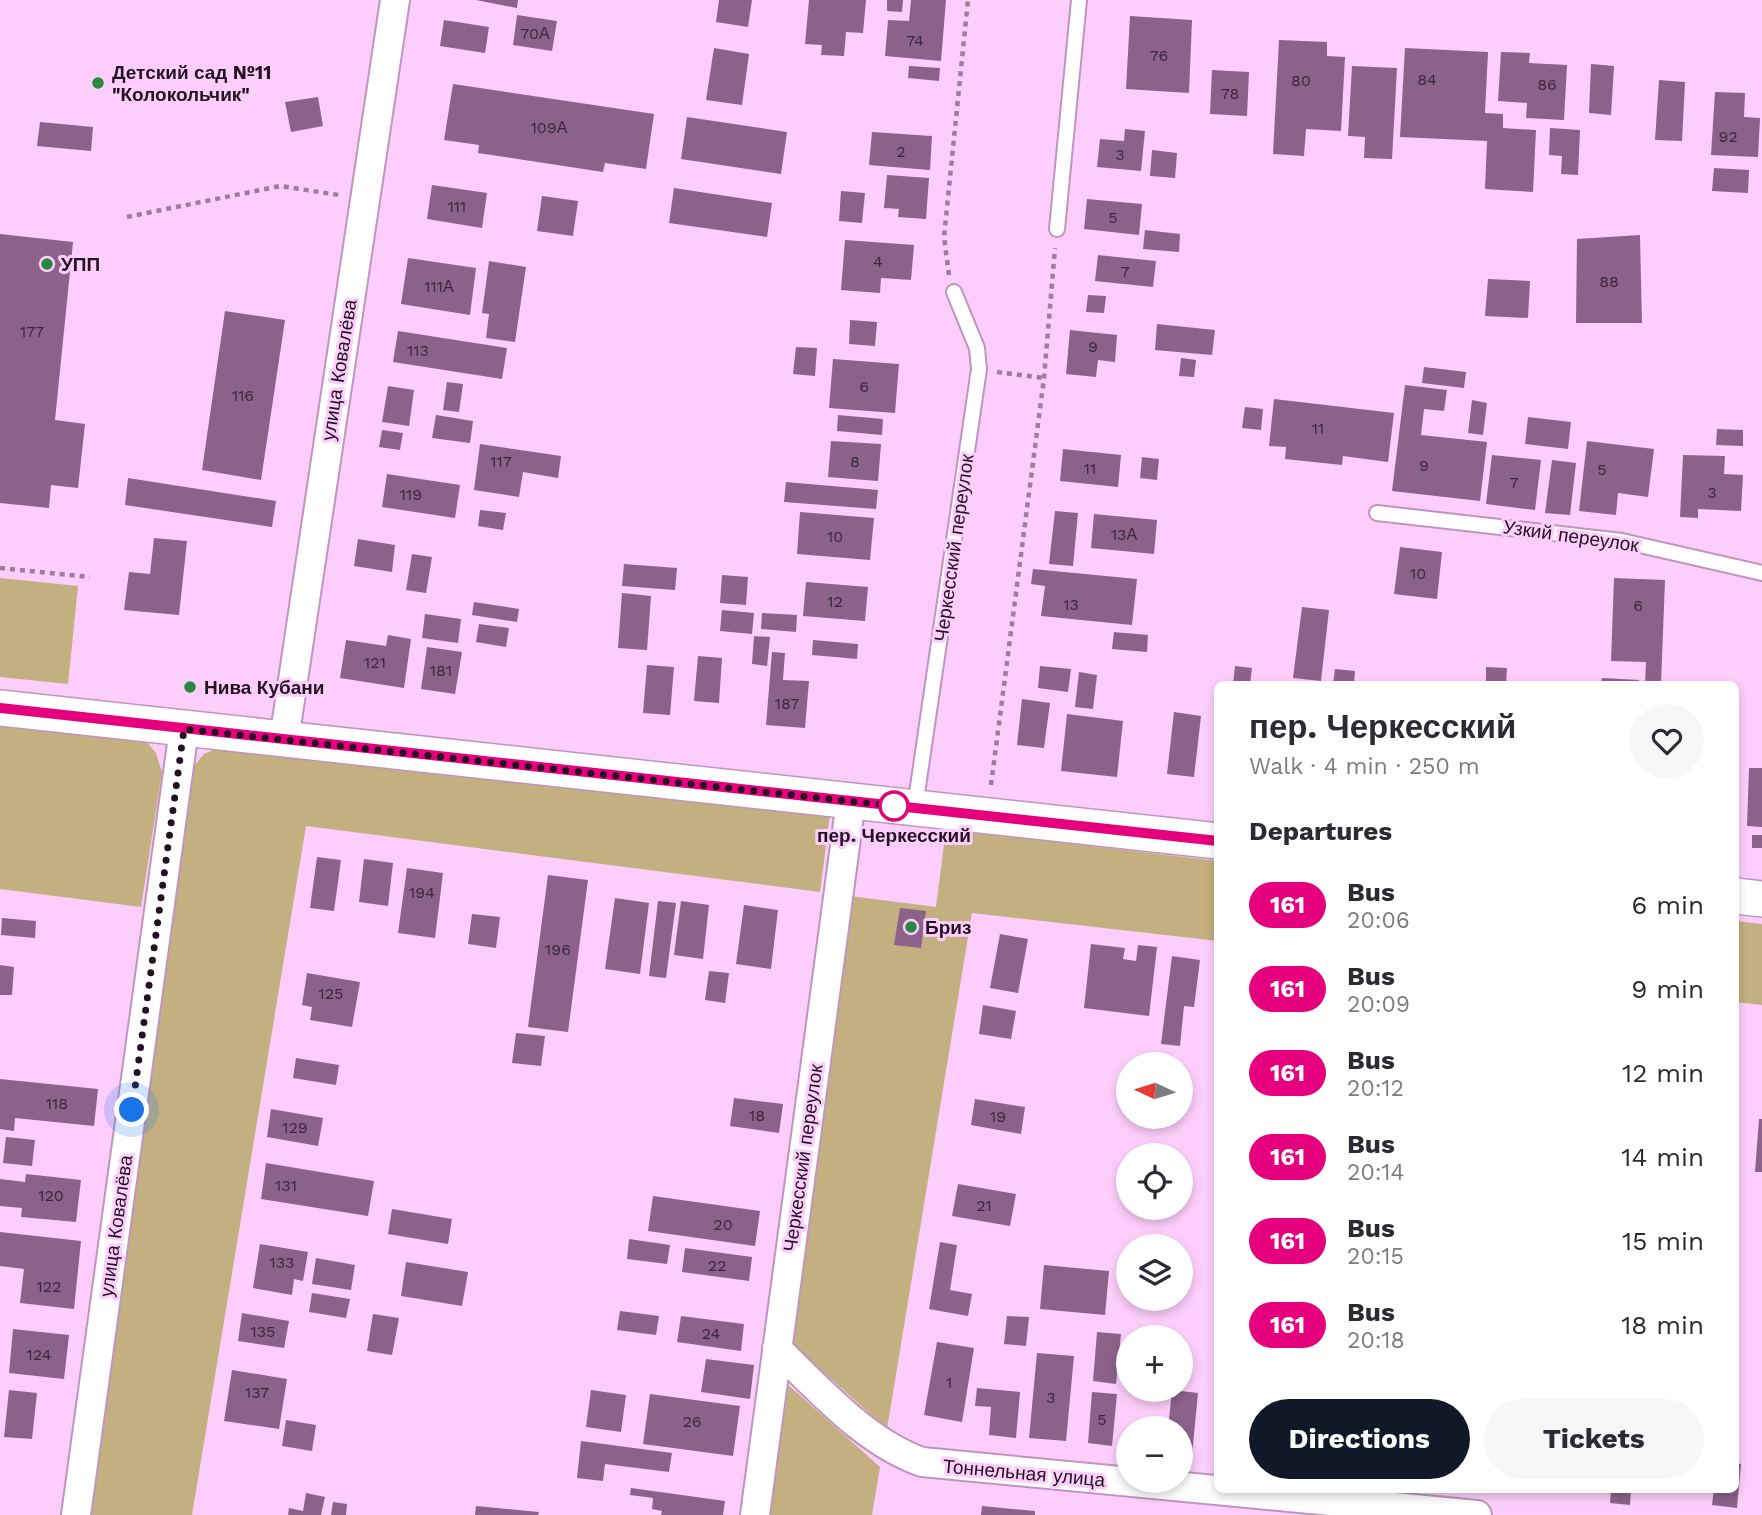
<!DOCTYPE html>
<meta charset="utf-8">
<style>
body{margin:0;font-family:"Work Sans",sans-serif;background:#f7f7f7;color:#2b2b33;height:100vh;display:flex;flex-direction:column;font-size:26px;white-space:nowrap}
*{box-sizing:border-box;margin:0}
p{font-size:23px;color:#7c7c81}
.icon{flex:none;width:38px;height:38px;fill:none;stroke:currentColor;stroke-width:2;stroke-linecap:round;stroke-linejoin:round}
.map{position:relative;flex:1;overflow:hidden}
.sheet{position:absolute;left:1214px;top:681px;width:525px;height:812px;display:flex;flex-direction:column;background:#fff;border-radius:10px;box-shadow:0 4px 10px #0003}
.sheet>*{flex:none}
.badge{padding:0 14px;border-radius:23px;font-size:24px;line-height:46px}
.needle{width:46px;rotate:274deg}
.buttons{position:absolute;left:1116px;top:1052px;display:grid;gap:14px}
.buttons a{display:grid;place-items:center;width:77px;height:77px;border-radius:50%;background:#fff;box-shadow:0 4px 10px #0003;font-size:35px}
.you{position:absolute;width:35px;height:35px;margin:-18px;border:5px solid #fff;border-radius:50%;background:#1a73e8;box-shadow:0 0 0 10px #1a73e833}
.map>.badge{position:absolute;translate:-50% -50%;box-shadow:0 0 0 4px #fff}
h2{padding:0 35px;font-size:26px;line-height:63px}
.round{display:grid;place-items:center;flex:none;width:74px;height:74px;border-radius:37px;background:#f7f7f7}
.overview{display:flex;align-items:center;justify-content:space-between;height:119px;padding:0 35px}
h1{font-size:33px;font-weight:700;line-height:52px}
.cta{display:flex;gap:14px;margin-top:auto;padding:14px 35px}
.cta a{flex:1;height:80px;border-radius:42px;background:#111827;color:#fff;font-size:28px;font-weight:700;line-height:80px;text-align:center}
.cta a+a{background:#f7f7f7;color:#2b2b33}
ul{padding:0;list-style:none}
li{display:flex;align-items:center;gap:21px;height:84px;padding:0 35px}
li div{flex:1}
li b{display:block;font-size:26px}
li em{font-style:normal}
li .badge{min-width:77px;font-weight:700;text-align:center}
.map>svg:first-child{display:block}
.green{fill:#c3af7f}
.building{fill:#8c628b}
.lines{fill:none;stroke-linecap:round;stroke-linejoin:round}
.service-casing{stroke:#c194bf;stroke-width:18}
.minor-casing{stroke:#c194bf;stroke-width:32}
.tertiary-casing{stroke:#c194bf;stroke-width:38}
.path{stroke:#9e7c9d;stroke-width:4.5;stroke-dasharray:5 5;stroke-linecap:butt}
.service{stroke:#fff;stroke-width:14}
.minor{stroke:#fff;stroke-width:28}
.tertiary{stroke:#fff;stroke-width:35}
.line-casing{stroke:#fff;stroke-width:16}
.line{stroke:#e6007e;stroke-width:10}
.walk{stroke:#221222;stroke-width:7;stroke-dasharray:0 12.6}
.poi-dot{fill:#258a3f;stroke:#fdcefb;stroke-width:2.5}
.stop-dot{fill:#fff;stroke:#e6007e;stroke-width:3.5}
.labels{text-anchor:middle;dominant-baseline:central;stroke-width:6;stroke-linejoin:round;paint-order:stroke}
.number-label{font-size:16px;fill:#3c263c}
.poi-label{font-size:19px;font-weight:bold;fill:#221222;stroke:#fdcefb;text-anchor:start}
.street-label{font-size:19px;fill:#221222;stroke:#fdcefb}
.stop-label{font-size:19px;font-weight:bold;fill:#221222;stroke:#fdcefb}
</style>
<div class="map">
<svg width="1762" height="1515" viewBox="0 0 1762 1515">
<rect width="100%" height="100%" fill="#fdcefb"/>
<g class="green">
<polygon points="0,578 78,586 68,684 0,677"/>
<polygon points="0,724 145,740 156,753 162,772 141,907 0,889"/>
<polygon points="218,748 830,815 820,892 306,826 192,1515 89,1515 194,766 204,754"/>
<polygon points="946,829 1218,861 1218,941 972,913 887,1429 791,1343 850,896 936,907"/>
<polygon points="1736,921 1762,924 1762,1005 1736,1002"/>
<polygon points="785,1382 880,1467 872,1515 768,1515"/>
</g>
<g class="building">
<polygon points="476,0 518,0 517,8"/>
<polygon points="719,0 752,0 748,27 716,22"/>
<polygon points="809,0 866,0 863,33 846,32 844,56 821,55 822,45 805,44"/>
<polygon points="887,0 903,0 902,12 887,11"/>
<polygon points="911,0 946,0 941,61 885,56 888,20 909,21"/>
<polygon points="517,15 557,21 552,51 513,45"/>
<polygon points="1130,16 1192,20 1189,93 1126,89"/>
<polygon points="444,20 489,27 485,53 440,46"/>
<polygon points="1279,40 1327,42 1327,56 1345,57 1341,131 1306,129 1304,156 1273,154"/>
<polygon points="714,48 749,54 742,105 706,100"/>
<polygon points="1405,48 1488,52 1485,113 1503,114 1503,128 1536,130 1533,192 1485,189 1487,141 1400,137"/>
<polygon points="1501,52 1530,53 1529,63 1567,65 1564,120 1526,118 1527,103 1498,101"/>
<polygon points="1591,64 1614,66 1611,115 1589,113"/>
<polygon points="909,66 940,68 939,81 908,78"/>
<polygon points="1352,66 1397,68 1392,159 1364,158 1365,137 1348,136"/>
<polygon points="1212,70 1249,72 1247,116 1210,114"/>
<polygon points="1659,80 1685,82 1682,141 1655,140"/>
<polygon points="453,84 654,114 646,169 605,163 603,172 478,153 479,145 444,140"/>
<polygon points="1715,92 1745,93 1744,117 1760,118 1758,157 1711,155"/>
<polygon points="318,97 323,126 291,132 285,102"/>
<polygon points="687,117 787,132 781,174 681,159"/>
<polygon points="40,122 93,127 91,151 37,146"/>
<polygon points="1550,128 1580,130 1578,175 1561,174 1562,156 1549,155"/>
<polygon points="1125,129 1145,131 1141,171 1097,167 1100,139 1124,141"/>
<polygon points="872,132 932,136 930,170 869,165"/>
<polygon points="1152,150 1177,153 1175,178 1150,176"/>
<polygon points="1714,168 1749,170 1748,193 1712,191"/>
<polygon points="887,175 929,178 926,219 898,217 899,209 884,208"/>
<polygon points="432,185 487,193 482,228 427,219"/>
<polygon points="674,188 772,203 767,237 669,223"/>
<polygon points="841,191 865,193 862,223 839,221"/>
<polygon points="542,196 578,201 573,236 537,231"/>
<polygon points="1087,199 1142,204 1139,235 1084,229"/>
<polygon points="1145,230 1180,234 1179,252 1143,249"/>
<polygon points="0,234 73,242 55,420 85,424 78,488 51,485 49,508 0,503"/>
<polygon points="1640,235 1642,323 1576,323 1577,239"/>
<polygon points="845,240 914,245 911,280 881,278 880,293 841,290"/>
<polygon points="1098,255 1156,261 1153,287 1095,281"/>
<polygon points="408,258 476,268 470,315 401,304"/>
<polygon points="489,261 526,267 515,342 486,338 489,314 482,313"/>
<polygon points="1488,279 1530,281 1528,318 1485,316"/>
<polygon points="1088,295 1106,296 1104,313 1086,312"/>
<polygon points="225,311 285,320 261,480 202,470"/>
<polygon points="850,320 877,322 875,346 849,344"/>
<polygon points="1157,324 1215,330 1212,355 1155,350"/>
<polygon points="1070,330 1117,335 1115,362 1098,360 1096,377 1066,374"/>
<polygon points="398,331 507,348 502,379 393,362"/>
<polygon points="796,347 817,348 815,376 793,374"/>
<polygon points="1181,358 1196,360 1194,377 1179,376"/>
<polygon points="833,359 899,364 895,413 829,408"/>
<polygon points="1424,367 1466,372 1464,388 1422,383"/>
<polygon points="447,382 463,384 459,412 443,410"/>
<polygon points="1405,385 1447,390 1444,411 1424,409 1421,435 1487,442 1480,501 1392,491"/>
<polygon points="388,386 414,390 409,426 382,422"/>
<polygon points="1274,399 1394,413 1388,462 1343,456 1342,465 1285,459 1286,447 1269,446"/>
<polygon points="1472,400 1487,403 1483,435 1468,433"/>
<polygon points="1245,407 1263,409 1261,430 1242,428"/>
<polygon points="436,415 473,421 470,443 432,438"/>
<polygon points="838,415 883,419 882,435 837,431"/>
<polygon points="1528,417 1571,422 1568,449 1525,444"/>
<polygon points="1717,429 1743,430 1743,446 1716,445"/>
<polygon points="382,430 403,433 400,450 379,447"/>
<polygon points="831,441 881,444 878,481 828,477"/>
<polygon points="1587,441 1654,449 1648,497 1618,493 1616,515 1579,511"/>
<polygon points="480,444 561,456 558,478 523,472 519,497 474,490"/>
<polygon points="1063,449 1121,455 1118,487 1060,481"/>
<polygon points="1492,455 1541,460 1535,510 1486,504"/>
<polygon points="1683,455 1725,456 1724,474 1743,475 1741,511 1698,509 1698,518 1680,517"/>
<polygon points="1142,457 1159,459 1157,480 1140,478"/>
<polygon points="1552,460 1576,463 1570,515 1545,513"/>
<polygon points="387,474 460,485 455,518 382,507"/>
<polygon points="128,478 276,501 272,527 125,505"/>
<polygon points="786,482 878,490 876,509 784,502"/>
<polygon points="480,510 506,513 503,530 478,526"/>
<polygon points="1055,511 1078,513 1073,566 1049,564"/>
<polygon points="800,512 874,518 870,560 797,554"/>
<polygon points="1094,514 1157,520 1154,554 1091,548"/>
<polygon points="154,538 187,541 179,615 124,610 129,572 150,574"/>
<polygon points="358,539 395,545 392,572 354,566"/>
<polygon points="1400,547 1442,552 1437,599 1394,594"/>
<polygon points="412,554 432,557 426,593 406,590"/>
<polygon points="624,564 677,568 675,590 622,586"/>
<polygon points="1033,569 1137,579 1132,625 1041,616 1045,586 1031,584"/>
<polygon points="722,575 748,577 746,605 720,603"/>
<polygon points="1614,578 1665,580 1661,684 1645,684 1646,662 1611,661"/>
<polygon points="806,582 868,587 865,621 803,616"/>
<polygon points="622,593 651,596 647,650 618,648"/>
<polygon points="474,602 519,609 517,622 472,615"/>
<polygon points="1302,607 1329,610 1321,681 1293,678"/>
<polygon points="722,610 754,613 752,634 720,631"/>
<polygon points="762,613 797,615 796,632 761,629"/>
<polygon points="425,614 461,619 458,643 422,638"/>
<polygon points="479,624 509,628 506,647 476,642"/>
<polygon points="1114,632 1148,635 1147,652 1112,649"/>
<polygon points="388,635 411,639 404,688 340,678 346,640 386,646"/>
<polygon points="754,636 770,637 767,666 752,664"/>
<polygon points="813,640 858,644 857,659 812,655"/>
<polygon points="427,647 462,652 455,694 421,689"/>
<polygon points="772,652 785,653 783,680 809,681 805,728 766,725"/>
<polygon points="698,656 722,658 719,703 694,701"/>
<polygon points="647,665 674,667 670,715 643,713"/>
<polygon points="1040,666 1071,669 1068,692 1038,688"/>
<polygon points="1235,666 1252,668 1250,684 1233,684"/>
<polygon points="1486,667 1507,668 1506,684 1486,684"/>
<polygon points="1335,669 1355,671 1354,684 1333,684"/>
<polygon points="1079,672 1097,675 1093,709 1075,707"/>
<polygon points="1602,678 1639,680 1638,684 1601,684"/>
<polygon points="1022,699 1050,703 1044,748 1017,745"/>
<polygon points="1174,712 1201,716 1194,777 1167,774"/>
<polygon points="1067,714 1123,721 1117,777 1061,771"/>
<polygon points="1749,768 1762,768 1762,827 1747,826"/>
<rect x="1752" y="835" width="10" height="13"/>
<polygon points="317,857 341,860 334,911 310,908"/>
<polygon points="364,859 393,863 388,906 359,902"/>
<polygon points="407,868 443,873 435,938 398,933"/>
<polygon points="548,875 588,880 568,1032 528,1027"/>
<polygon points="615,898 649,903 640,974 605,969"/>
<polygon points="658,901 676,903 666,978 649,976"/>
<polygon points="681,901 709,905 703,959 674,955"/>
<polygon points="744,905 778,910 771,969 736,964"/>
<polygon points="900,908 926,911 921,948 894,945"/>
<polygon points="472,914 500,917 496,948 468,944"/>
<polygon points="2,918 36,921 35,938 1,935"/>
<polygon points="1000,934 1028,939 1018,993 990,988"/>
<polygon points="1091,944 1125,948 1123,959 1136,961 1138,945 1157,947 1149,1016 1084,1008"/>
<polygon points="1172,956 1200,960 1194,1007 1184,1006 1180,1046 1161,1044"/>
<polygon points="0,965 14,967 12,995 0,995"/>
<polygon points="709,971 729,973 725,1003 705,1000"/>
<polygon points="307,973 360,982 352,1027 310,1020 312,1007 302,1005"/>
<polygon points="983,1005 1016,1011 1011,1039 979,1034"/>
<polygon points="516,1033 545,1036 541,1066 512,1063"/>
<polygon points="296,1058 339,1065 336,1085 293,1078"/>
<polygon points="0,1079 98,1089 94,1126 15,1118 14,1131 0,1129"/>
<polygon points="734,1098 783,1104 779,1133 730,1126"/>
<polygon points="975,1099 1025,1107 1021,1134 971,1125"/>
<polygon points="271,1109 323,1118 318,1146 267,1137"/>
<polygon points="1759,1119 1762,1119 1762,1172 1755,1172"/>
<polygon points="6,1137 35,1140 32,1166 3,1163"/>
<polygon points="266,1163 374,1181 368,1216 261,1199"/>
<polygon points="26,1174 81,1180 76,1222 21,1217 22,1208 0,1206 0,1179 25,1182"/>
<polygon points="958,1184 1016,1194 1010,1226 952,1216"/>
<polygon points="653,1196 760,1211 755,1246 648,1231"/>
<polygon points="392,1209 452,1219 448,1244 388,1234"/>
<polygon points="0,1232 81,1241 74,1309 20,1303 24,1269 0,1266"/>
<polygon points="629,1239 670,1245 667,1264 627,1259"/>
<polygon points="940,1242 957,1245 950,1290 972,1294 968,1316 929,1309"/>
<polygon points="260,1244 308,1252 303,1281 294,1279 292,1295 253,1288"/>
<polygon points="685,1248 752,1257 749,1281 682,1272"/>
<polygon points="316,1258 355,1265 351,1290 312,1284"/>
<polygon points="406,1262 468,1272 462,1306 401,1296"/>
<polygon points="1044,1265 1109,1271 1105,1315 1040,1309"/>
<polygon points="312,1293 350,1299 346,1318 309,1312"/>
<polygon points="620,1311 659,1316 656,1335 617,1330"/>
<polygon points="242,1313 289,1321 284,1348 238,1341"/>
<polygon points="373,1314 399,1318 392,1355 367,1351"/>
<polygon points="681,1316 744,1324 741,1351 677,1342"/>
<polygon points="1007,1316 1029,1317 1026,1346 1004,1344"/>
<polygon points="13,1329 69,1335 64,1379 9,1373"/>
<polygon points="1097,1332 1121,1334 1116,1384 1093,1381"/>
<polygon points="937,1342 974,1348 962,1422 924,1415"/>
<polygon points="1037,1353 1074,1356 1066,1441 1029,1438"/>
<polygon points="706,1359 754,1365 750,1399 701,1392"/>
<polygon points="232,1370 287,1379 279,1429 224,1421"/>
<polygon points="977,1388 1020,1392 1016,1438 989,1435 991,1407 975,1406"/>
<polygon points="9,1390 37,1393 32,1439 4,1437"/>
<polygon points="591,1390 626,1395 621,1432 586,1427"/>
<polygon points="1172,1390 1198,1393 1192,1455 1181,1454 1181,1428 1168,1428"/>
<polygon points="1092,1392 1117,1394 1112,1446 1088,1443"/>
<polygon points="650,1394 740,1406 733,1456 643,1444"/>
<polygon points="286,1420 316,1425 312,1451 282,1446"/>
<polygon points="581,1441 672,1453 669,1472 605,1464 603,1481 577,1478"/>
<polygon points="1736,1463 1741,1464 1737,1508 1712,1505 1714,1489 1736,1489"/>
<polygon points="631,1488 725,1501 723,1515 661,1515 662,1511 652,1509 653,1498 630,1495"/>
<polygon points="1611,1489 1631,1489 1630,1505 1610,1503"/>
<polygon points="306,1493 325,1497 321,1515 288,1515 289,1508 303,1511"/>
<polygon points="333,1502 347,1504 346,1515 331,1515"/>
<polygon points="476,1506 539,1512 538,1515 475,1515"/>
<polygon points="982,1506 1035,1511 1035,1515 981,1515"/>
</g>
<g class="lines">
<defs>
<g id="service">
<polyline points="1057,229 1079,0"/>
<polyline points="1377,513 1622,541 1762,573"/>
<polyline points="915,807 979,369 977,348 954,292"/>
</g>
<g id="minor">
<polyline points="284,740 395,0"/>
<path d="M 777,1349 C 820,1390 865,1442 922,1462 L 1477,1515"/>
<polyline points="76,1515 184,729"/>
<polyline points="755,1515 851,801"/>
</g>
<g id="tertiary">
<polyline points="0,708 1218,841"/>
<polyline points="1736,896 1762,899"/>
</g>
</defs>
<use href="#service" class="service-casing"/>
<use href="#minor" class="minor-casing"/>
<use href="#tertiary" class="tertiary-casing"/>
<g class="path">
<polyline points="127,217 280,186 339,195"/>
<polyline points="949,275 944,237 968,0"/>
<polyline points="997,372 1044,378"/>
<polyline points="0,568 90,577"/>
<polyline points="991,785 1044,378 1055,248"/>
</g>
<use href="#service" class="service"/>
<use href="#minor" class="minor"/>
<use href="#tertiary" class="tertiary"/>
</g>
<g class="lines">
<defs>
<polyline id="line" points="0,708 1218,841"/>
</defs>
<use href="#line" class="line-casing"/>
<use href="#line" class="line"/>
<polyline class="walk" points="132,1110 184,729 894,806"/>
</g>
<g class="poi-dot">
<circle cx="98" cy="83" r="7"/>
<circle cx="47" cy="264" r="7"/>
<circle cx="190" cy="687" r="7"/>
<circle cx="911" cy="927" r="7"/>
</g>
<circle class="stop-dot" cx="894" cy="806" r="14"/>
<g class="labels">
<g class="number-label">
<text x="535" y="33">70А</text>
<text x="915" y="40">74</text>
<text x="1159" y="55">76</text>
<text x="1427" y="79">84</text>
<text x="1301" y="80">80</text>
<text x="1547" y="84">86</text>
<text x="1230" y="93">78</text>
<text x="549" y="127">109А</text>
<text x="1728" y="136">92</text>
<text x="901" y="151">2</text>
<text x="1120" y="154">3</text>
<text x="457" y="206">111</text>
<text x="1113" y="217">5</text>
<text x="878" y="261">4</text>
<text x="1125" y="271">7</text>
<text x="1609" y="281">88</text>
<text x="439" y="286">111А</text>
<text x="32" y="331">177</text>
<text x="1093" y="346">9</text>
<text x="418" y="350">113</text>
<text x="864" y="386">6</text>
<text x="243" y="395">116</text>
<text x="1318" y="428">11</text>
<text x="501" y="461">117</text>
<text x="855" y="461">8</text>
<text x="1424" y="465">9</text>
<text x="1090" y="468">11</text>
<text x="1602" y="469">5</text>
<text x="1514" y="482">7</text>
<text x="1712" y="492">3</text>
<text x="411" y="494">119</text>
<text x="1124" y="534">13А</text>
<text x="835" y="536">10</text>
<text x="1418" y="573">10</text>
<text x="835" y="601">12</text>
<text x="1071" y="604">13</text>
<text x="1638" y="605">6</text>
<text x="375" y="662">121</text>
<text x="441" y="670">181</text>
<text x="787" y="703">187</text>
<text x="422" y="892">194</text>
<text x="558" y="949">196</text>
<text x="331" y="993">125</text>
<text x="57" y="1103">118</text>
<text x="757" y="1115">18</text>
<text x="998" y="1116">19</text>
<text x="295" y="1127">129</text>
<text x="286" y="1185">131</text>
<text x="51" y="1195">120</text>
<text x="984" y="1205">21</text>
<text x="723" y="1224">20</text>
<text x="282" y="1262">133</text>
<text x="717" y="1265">22</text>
<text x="49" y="1286">122</text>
<text x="263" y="1331">135</text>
<text x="711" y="1333">24</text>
<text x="39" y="1354">124</text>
<text x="949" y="1382">1</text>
<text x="257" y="1392">137</text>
<text x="1051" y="1397">3</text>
<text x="1102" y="1419">5</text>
<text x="692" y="1421">26</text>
</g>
<g class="poi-label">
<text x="112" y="72">Детский сад №11<tspan x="112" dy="22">"Колокольчик"</tspan></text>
<text x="61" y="264">УПП</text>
<text x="204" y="687">Нива Кубани</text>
<text x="925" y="927">Бриз</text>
</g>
<g class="street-label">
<text transform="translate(339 370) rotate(-81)">улица Ковалёва</text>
<text transform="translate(1571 536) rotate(8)">Узкий переулок</text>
<text transform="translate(954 548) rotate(-82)">Черкесский переулок</text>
<text transform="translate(803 1158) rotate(-82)">Черкесский переулок</text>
<text transform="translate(116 1226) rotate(-82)">улица Ковалёва</text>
<text transform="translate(1024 1473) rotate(5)">Тоннельная улица</text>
</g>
<g class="stop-label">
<text x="894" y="835">пер. Черкесский</text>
</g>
</g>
</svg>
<div class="buttons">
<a><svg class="needle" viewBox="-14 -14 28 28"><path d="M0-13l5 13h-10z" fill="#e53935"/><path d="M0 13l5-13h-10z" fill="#7c7c81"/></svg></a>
<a><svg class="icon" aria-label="locate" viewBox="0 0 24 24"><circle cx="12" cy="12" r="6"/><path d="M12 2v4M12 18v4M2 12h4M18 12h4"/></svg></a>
<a><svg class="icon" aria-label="layers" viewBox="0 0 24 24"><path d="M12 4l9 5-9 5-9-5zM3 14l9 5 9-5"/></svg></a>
<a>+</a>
<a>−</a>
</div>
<div class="you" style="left:132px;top:1110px"></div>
<section class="sheet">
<div class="overview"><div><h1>пер. Черкесский</h1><p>Walk · 4 min · 250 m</p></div><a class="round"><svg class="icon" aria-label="heart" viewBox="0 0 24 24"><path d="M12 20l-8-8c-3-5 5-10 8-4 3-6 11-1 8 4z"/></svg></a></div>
<h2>Departures</h2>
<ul>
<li><span class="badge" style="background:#e6007e;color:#fff">161</span><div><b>Bus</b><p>20:06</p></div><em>6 min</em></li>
<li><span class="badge" style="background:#e6007e;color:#fff">161</span><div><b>Bus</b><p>20:09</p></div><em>9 min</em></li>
<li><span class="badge" style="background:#e6007e;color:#fff">161</span><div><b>Bus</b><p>20:12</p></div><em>12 min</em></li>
<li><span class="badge" style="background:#e6007e;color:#fff">161</span><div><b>Bus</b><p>20:14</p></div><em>14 min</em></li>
<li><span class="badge" style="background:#e6007e;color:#fff">161</span><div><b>Bus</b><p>20:15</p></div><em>15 min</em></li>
<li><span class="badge" style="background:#e6007e;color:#fff">161</span><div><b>Bus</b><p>20:18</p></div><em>18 min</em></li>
</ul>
<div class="cta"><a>Directions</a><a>Tickets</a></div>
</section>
</div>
